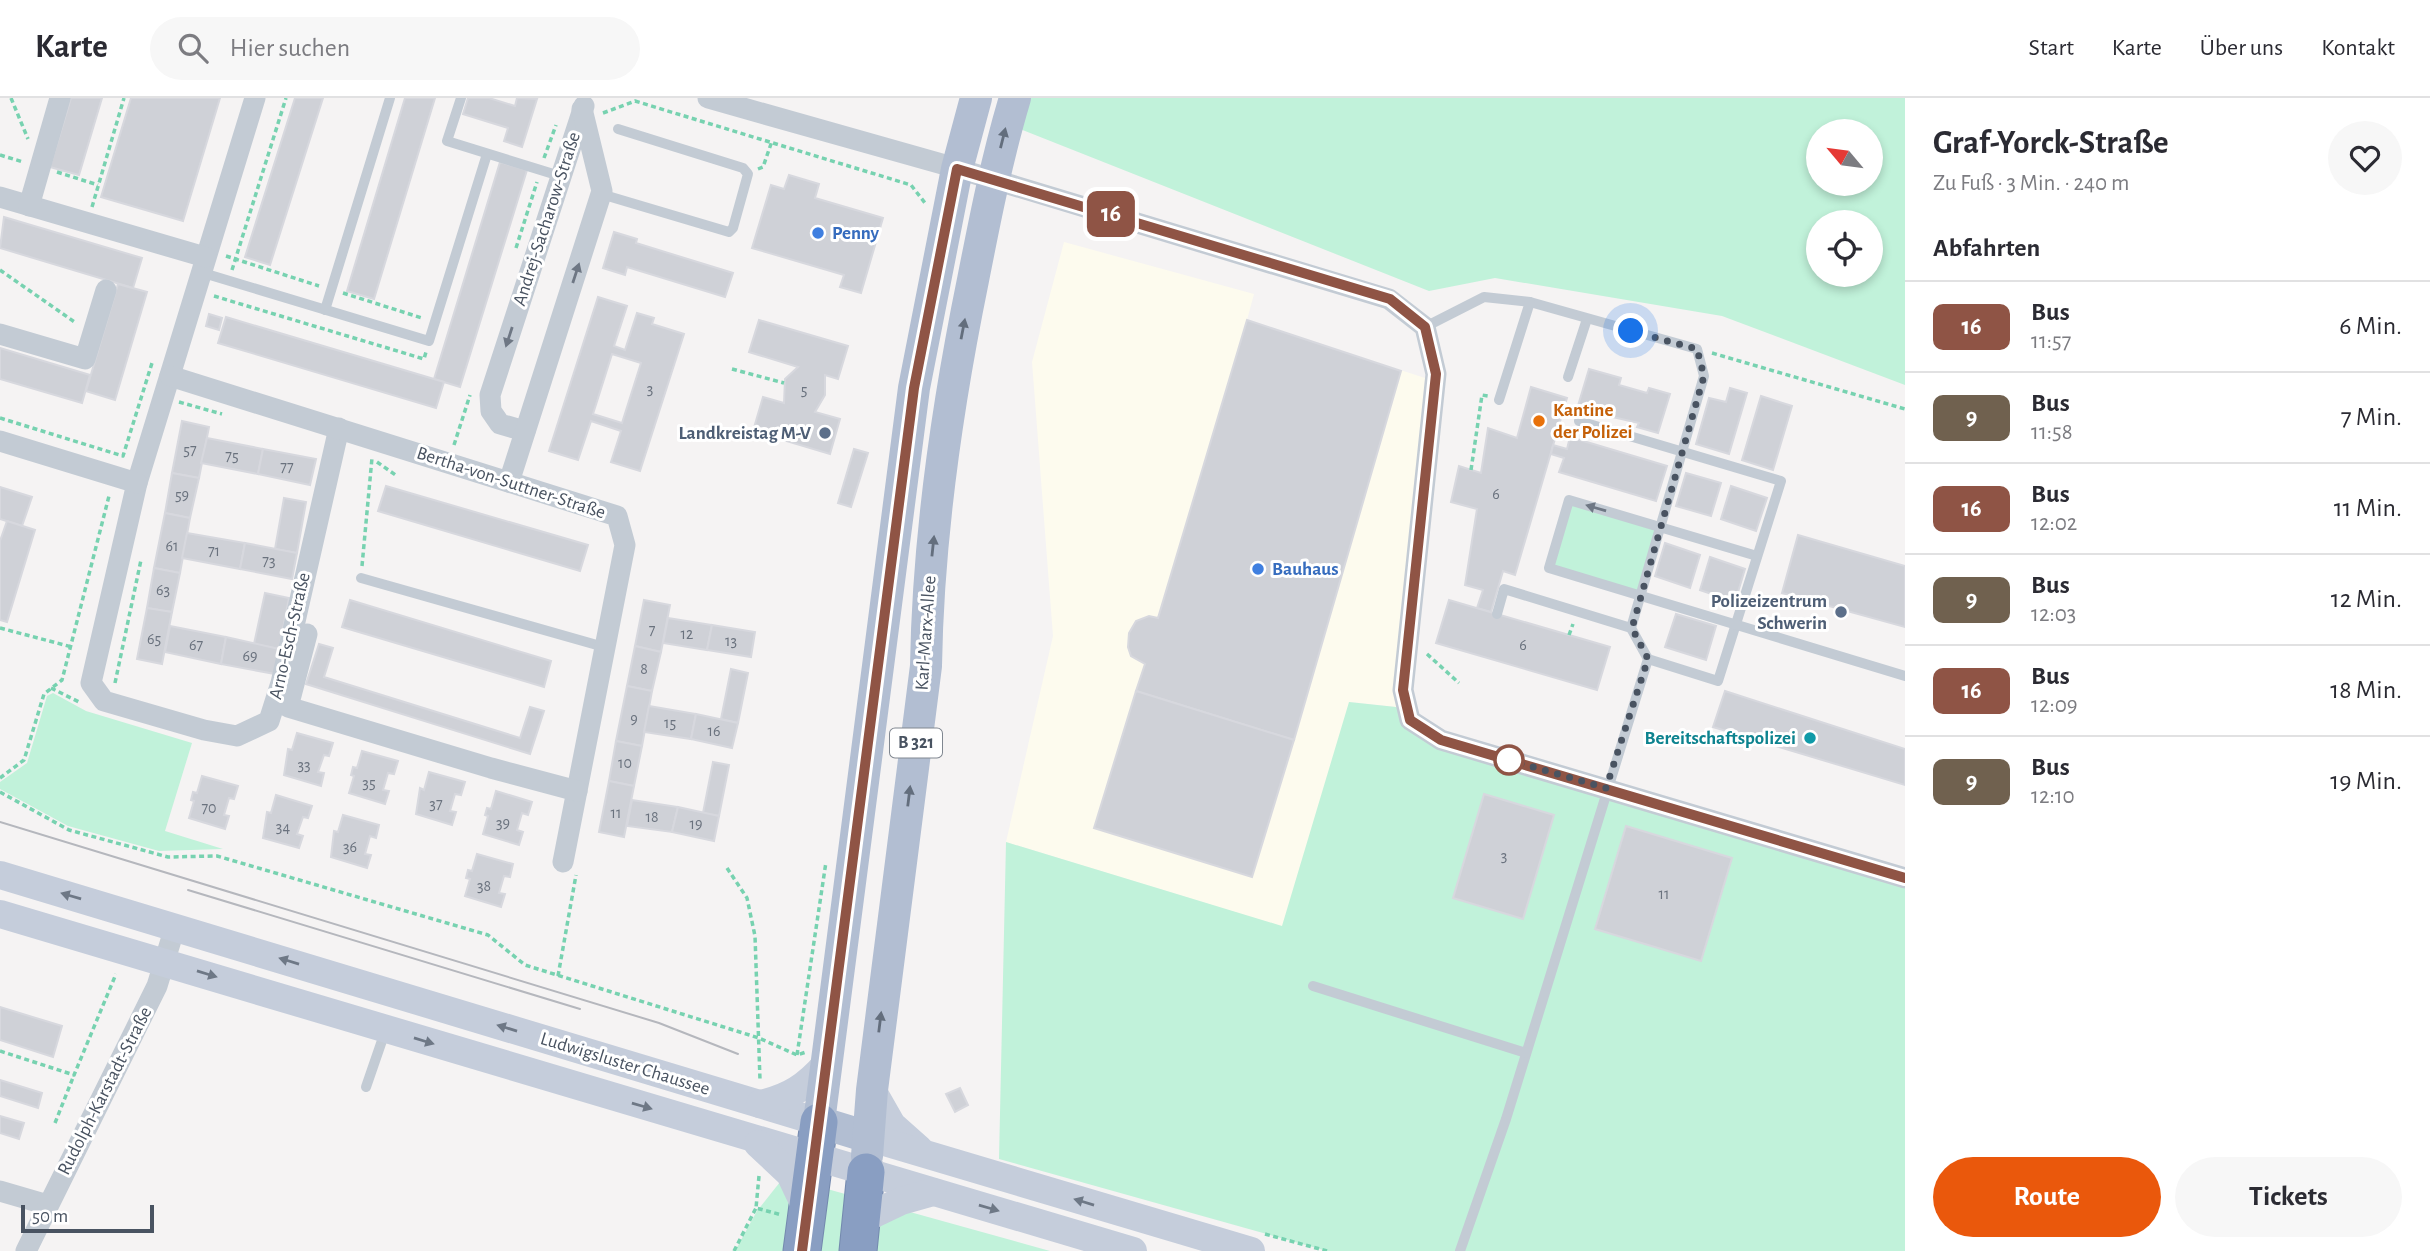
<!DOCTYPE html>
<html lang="de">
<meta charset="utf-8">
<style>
body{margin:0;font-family:"Alegreya Sans",sans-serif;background:#f7f7f7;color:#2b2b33;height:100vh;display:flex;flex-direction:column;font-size:26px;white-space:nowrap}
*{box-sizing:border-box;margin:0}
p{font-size:23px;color:#7c7c81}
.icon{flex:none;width:38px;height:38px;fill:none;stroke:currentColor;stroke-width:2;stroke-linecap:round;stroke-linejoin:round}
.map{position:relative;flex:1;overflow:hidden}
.drawer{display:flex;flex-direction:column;background:#fff;width:525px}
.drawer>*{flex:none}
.badge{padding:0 14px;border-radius:10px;font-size:24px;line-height:46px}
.needle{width:46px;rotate:299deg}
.buttons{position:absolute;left:1806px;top:21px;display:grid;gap:14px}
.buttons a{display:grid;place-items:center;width:77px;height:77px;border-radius:50%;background:#fff;box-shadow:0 4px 10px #0003;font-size:35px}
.scale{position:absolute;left:21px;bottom:18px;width:133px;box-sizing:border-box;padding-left:7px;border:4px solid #495361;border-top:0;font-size:19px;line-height:24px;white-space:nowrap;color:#495361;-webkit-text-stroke:5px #fff;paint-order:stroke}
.you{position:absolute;width:35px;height:35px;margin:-18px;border:5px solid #fff;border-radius:50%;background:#1a73e8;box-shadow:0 0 0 10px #1a73e833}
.map>.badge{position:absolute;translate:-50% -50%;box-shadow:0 0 0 4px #fff}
h2{padding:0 28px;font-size:26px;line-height:63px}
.round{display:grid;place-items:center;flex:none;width:74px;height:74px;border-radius:37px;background:#f7f7f7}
.headline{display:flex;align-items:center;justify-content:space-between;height:119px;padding:0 28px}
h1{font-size:33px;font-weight:700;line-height:52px}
.button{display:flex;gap:14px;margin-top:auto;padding:14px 28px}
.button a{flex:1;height:80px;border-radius:42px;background:#ea580c;color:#fff;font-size:28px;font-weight:700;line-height:80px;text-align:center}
.button a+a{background:#f7f7f7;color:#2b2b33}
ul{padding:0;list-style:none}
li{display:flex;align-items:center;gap:21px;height:91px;padding:0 28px;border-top:2px solid #e1e1e2}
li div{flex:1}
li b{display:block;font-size:26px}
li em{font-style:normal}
li .badge{min-width:77px;font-weight:700;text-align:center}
header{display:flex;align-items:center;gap:42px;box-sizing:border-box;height:98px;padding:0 35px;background:#fff;border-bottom:2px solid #e1e1e2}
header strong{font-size:33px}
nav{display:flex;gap:38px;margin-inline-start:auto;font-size:24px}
.search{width:490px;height:63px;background:#f7f7f7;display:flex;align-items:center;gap:18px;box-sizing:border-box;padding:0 24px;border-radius:38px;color:#7c7c81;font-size:26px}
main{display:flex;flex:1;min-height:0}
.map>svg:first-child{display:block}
.commercial{fill:#fdfbee}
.green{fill:#c1f2da;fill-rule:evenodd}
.building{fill:#cfd1d7;stroke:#d7d8de;stroke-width:2;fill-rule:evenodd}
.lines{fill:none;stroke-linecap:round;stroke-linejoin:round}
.highway-casing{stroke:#7489ae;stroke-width:39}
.path{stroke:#77d2b0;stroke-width:3.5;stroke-dasharray:5 3.5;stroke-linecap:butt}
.lane{stroke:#c3cbd4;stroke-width:10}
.street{stroke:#c3cbd4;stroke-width:21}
.secondary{stroke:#c5cddb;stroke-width:28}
.primary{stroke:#b2bed2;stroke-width:32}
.highway{stroke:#899ec2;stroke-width:37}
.tram{stroke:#b5b7bd;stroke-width:2}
.oneway{fill:#636e7d}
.oneway2{fill:#6e7784}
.oneway3{fill:#6e7886}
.line-casing{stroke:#fff;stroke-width:16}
.line{stroke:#8f5445;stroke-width:10}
.walk{stroke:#495361;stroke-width:7;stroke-dasharray:0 12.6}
.shop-dot{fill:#3f7fe0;stroke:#fff;stroke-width:2.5}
.food-dot{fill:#e8710a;stroke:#fff;stroke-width:2.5}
.service-dot{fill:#5c6f8a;stroke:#fff;stroke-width:2.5}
.culture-dot{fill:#0f9aa8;stroke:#fff;stroke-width:2.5}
.stop-dot{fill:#fff;stroke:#8f5445;stroke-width:3.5}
.labels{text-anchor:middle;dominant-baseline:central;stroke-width:6;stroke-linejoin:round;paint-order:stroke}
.number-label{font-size:16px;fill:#6a727e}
.shield{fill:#fff;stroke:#808790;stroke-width:2}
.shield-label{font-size:18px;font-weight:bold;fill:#495361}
.street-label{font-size:19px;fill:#495361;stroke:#fff}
.shop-label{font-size:19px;font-weight:bold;fill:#366cbe;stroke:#fff;text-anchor:start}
.food-label{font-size:19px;font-weight:bold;fill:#c56008;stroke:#fff;text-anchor:start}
.service-label{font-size:19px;font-weight:bold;fill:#4e5e75;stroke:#fff;text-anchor:end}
.culture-label{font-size:19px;font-weight:bold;fill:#0d838f;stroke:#fff;text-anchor:end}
</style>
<header>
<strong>Karte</strong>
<div class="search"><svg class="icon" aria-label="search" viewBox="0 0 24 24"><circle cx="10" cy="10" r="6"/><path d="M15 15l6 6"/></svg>Hier suchen</div>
<nav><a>Start</a><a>Karte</a><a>Über uns</a><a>Kontakt</a></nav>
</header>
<main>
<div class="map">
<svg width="1905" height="1153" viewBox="0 0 1905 1153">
<rect width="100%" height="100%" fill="#f5f3f3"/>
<polygon class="commercial" points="1064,144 1254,196 1247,222 1425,280 1396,609 1350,604 1396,625 1301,765 1283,829 1006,744 1053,538 1032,264"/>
<g class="green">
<path d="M 1029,0 L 1905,0 L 1905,287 L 1722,218 L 1495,180 L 1429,193 L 1020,31 ZM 1818,33 L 1871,33 L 1871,86 L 1818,86 ZM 1818,124 L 1871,124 L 1871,177 L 1818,177 Z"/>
<polygon points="1569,402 1661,429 1641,497 1549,470"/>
<polygon points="53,595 86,613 192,645 165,733 223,751 159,753 68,728 0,691 0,684 27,665 47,598"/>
<polygon points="1349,604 1396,609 1441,642 1905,780 1905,1153 1327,1153 999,1061 1006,744 1282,828"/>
<polygon points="784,1079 1050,1153 735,1153 757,1113"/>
</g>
<g class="building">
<polygon points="71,0 102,0 79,77 50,69"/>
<polygon points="131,0 220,0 183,123 101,99"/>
<polygon points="295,0 323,0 270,167 245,159"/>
<polygon points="405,0 435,0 374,201 347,193"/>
<polygon points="468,0 489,0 515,8 517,0 537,1 522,49 504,43 508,30 463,16"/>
<polygon points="500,64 527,72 460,289 434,281"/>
<polygon points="789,77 819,86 815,100 883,120 861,195 840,189 844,177 752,150 771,87 784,91"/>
<polygon points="4,119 142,160 133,190 0,150"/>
<polygon points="614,134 637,141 636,145 733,175 725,199 627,169 625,177 603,170"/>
<polygon points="118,186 147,194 115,302 86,293"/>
<path d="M 598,199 L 627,208 L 614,248 L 625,252 L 637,215 L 654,220 L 652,226 L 684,236 L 640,373 L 611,364 L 621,333 L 591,323 L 578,362 L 549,353 ZM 612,256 L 641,265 L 622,325 L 593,316 Z"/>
<polygon points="209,216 222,220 219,232 206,228"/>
<polygon points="226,219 444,284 436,310 218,245"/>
<polygon points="759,222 848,248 838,281 825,277 825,297 815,314 840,321 830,356 753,333 763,299 784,305 785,281 798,269 749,254"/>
<polygon points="1247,222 1401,273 1294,642 1136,593 1145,566 1131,558 1128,549 1129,535 1136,523 1149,518 1158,520"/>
<polygon points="0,250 90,277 82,305 0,281"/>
<polygon points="1589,271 1621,280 1619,287 1647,295 1649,290 1670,296 1658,335 1637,329 1639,325 1577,311"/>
<polygon points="1531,289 1567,300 1515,477 1503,473 1491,514 1477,510 1483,492 1465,487 1477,411 1451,404 1459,368 1481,375 1488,330 1517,340"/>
<polygon points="1730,290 1747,295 1729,356 1696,346 1709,300 1726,304"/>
<polygon points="1761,298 1792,308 1773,372 1742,362"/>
<polygon points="182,323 209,329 199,380 172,375"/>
<polygon points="1570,339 1667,368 1656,403 1559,374 1564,360 1551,356 1553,347 1567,351"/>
<polygon points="207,340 263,351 258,376 201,365"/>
<polygon points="263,351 316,361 310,387 258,376"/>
<polygon points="854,351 868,355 851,409 838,405"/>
<polygon points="172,375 199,380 190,420 165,415"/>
<polygon points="1686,375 1721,385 1711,418 1676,408"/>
<polygon points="386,388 588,447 580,473 378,413"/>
<polygon points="1731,388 1767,400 1756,433 1721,421"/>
<polygon points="0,389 32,399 22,428 0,421"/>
<polygon points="284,400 306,404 297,455 275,451"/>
<polygon points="165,415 190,420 180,475 154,470"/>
<polygon points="7,423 35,432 7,524 0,522 0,443"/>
<polygon points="187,435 245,445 240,471 182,460"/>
<polygon points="1798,437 1905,468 1905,529 1782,495"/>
<polygon points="245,445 297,455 292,481 240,471"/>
<polygon points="1665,445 1700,457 1690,490 1655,478"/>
<polygon points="1710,459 1745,471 1735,504 1700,492"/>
<polygon points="154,470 180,475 172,514 147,510"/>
<polygon points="265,495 289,500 279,551 254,546"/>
<polygon points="350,502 551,563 544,589 342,529"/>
<polygon points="644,502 670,507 661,554 635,548"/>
<polygon points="1449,502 1610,549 1597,592 1436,545"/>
<polygon points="147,510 172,514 162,566 137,561"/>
<polygon points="1676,516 1716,528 1706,562 1665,549"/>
<polygon points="668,520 712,527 707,552 663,545"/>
<polygon points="712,527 755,534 751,559 707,552"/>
<polygon points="170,528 226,539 221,566 165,554"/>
<polygon points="226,539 279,551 275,576 221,566"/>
<polygon points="319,546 333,550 324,579 520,640 530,609 544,613 530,656 306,586"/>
<polygon points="635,548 661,554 652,593 627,588"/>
<polygon points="731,571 748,575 738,625 721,621"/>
<polygon points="627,588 652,593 642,648 616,643"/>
<polygon points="1136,593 1294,642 1252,779 1094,730"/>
<polygon points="1725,593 1905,651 1905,687 1713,629"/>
<polygon points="649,608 696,616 691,641 644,634"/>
<polygon points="696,616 738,625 732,650 691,641"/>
<polygon points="297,635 333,645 329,658 324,657 318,674 324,675 321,688 284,677 288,651 292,652"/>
<polygon points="616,643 642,648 634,688 609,683"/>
<polygon points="362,653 398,663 394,676 388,675 383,692 389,693 385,706 349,695 354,678 351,677 353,669 357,670"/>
<polygon points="713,664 729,667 719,718 703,715"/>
<polygon points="429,674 465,684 461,697 455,696 450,713 456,714 452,727 416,716 420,690 424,692"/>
<polygon points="202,678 238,688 234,701 229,700 224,717 229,718 225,731 189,720 194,703 191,702 193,694 197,695"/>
<polygon points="609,683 634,688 624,739 599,734"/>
<polygon points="496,693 532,704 528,717 522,715 517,732 523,734 519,747 483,736 488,718 485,717 487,710 491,711"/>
<polygon points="1484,696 1554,717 1523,821 1453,800"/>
<polygon points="276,697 312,708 308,720 303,719 297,736 303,738 299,750 263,740 267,714 271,715"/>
<polygon points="632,702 678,709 672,734 627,728"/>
<polygon points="678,709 719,718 714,743 672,734"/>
<polygon points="343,717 379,727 376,740 370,738 365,756 371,757 367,770 331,759 334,733 338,734"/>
<polygon points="1626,728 1732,760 1701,863 1595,831"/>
<polygon points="477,756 513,766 510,779 504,778 499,795 505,796 501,809 465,798 470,781 466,780 468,772 472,773"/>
<polygon points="0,909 62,928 53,959 0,942"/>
<polygon points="0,982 42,995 38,1010 0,998"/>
<polygon points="960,990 968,1007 955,1014 946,996"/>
<polygon points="0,1018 24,1025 19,1041 0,1035"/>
</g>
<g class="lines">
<defs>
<g id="highway">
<polyline points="802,1153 819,1024"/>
<polyline points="858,1153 866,1074"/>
</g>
</defs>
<use href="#highway" class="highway-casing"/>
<g class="path">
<polyline points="11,0 28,41"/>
<polyline points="603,15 635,3 911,87 925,105"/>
<polyline points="0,57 23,64"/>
<polyline points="544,60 556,27"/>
<polyline points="758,71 763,69 772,43"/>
<polyline points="57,74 98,87"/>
<polyline points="92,109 124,0"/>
<polyline points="516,150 537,84"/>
<polyline points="226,158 319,188"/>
<polyline points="0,172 76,225"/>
<polyline points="232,172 286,0"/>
<polyline points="343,195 422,220"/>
<polyline points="214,198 424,261 426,254"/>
<polyline points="1712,255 1905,311"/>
<polyline points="732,271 784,285"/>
<polyline points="179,304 222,316"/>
<polyline points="0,320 123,358 152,265"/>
<polyline points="454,347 470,297"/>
<polyline points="377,364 397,378"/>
<polyline points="1471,372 1482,297 1488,298"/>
<polyline points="362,468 372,360"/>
<polyline points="0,530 72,549"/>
<polyline points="1569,537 1573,526"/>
<polyline points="1427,556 1459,585"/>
<polyline points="115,585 141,462"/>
<polyline points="51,590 81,605"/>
<polyline points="0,680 24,662 44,596 62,582 109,398"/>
<polyline points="0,694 69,732 168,759 217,758 488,837 525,867 759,940 797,957 806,954"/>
<polyline points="727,770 747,800 755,838 760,982"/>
<polyline points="558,878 576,777"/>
<polyline points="0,953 74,977 116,876"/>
<polyline points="797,957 826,764"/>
<polyline points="55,1025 74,977"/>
<polyline points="759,1078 756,1110 782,1117"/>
<polyline points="1265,1136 1327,1153"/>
<polyline points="734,1153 756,1110"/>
</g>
<g class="lane">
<polyline points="461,0 447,43 560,78"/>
<polyline points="601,96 729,134 733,130 748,76 743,70 618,31"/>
<polyline points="200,174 429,243 487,56"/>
<polyline points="325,212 390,0"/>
<polyline points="1425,229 1484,199 1530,204 1697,251 1704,278 1631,530 1648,561 1506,1021 1460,1153"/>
<polyline points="1568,279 1587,221"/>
<polyline points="1499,302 1530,204"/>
<polyline points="1579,323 1781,383 1718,583 1648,561"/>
<polyline points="1757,458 1569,402 1549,470 1905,578"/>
<polyline points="361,480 604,549"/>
<polyline points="1497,516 1504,491 1631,530"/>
<polyline points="1313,888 1526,955"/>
<polyline points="366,989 386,931"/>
</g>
<g class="street">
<polyline points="255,0 137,385 91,585 104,603 204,632 237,638 269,623 281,585 339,330"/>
<polyline points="708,0 942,66 1389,201 1425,229 1436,276 1403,592 1410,622 1441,642 1905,780"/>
<polyline points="0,99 205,159"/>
<polyline points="29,108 60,0"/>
<polyline points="0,236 85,261 106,192"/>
<polyline points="170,278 617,418 625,447 563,764"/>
<polyline points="525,333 500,326 491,313 490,297 584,8"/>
<polyline points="0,343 137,385"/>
<polyline points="509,384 602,93 582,11"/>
<polyline points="307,536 288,609 491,670 577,693"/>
<polyline points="0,1093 48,1107"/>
<polyline points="26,1153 157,888 175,829"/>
</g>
<g class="secondary">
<polyline points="0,777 819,1024"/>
<polyline points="0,816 1133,1153"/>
<polyline points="872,992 892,1027 919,1051"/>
<path d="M 760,1006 C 789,1000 807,988 826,966"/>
<polyline points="868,1039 1251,1153"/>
<polyline points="758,1046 790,1076 807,1112"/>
<polyline points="861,1122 901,1103 933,1094"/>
</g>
<g class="primary">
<polyline points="868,1039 819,1024 914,290 957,71 976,0"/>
<path d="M 867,1058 L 872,992 L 926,568 C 928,438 947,309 973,182 C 985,121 997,60 1015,0"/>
</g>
<use href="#highway" class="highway"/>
<g class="tram">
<polyline points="0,724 659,925 738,956"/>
<polyline points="188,792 580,911"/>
</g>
</g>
<defs><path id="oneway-solid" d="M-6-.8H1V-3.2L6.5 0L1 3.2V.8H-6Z" transform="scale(1.75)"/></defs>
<g class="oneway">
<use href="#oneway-solid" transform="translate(1003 40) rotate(-76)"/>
<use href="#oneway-solid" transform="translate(963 231) rotate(-79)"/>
<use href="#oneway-solid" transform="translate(933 448) rotate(-84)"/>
<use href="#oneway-solid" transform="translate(909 698) rotate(-83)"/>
<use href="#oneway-solid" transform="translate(880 924) rotate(-83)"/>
</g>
<g class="oneway2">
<use href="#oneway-solid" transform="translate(576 175) rotate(-72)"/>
<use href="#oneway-solid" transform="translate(509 239) rotate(108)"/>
<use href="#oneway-solid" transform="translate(1596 410) rotate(-164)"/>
</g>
<g class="oneway3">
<use href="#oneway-solid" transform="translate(71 798) rotate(-164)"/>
<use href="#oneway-solid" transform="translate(289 863) rotate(-163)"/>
<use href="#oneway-solid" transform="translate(207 876) rotate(17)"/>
<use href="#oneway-solid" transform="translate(507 930) rotate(-163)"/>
<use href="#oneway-solid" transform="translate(424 943) rotate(17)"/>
<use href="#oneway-solid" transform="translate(642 1008) rotate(16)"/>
<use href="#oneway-solid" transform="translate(1084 1104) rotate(-163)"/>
<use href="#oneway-solid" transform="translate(989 1110) rotate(16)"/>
</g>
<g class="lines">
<defs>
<polyline id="line" points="802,1153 914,290 957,71 1390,201 1425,229 1436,276 1403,592 1410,622 1441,642 1905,780"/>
</defs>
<use href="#line" class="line-casing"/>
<use href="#line" class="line"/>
<polyline class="walk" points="1509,662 1606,690 1648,561 1632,530 1704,278 1697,251 1631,233"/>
</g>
<g class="shop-dot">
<circle cx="818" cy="135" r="7"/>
<circle cx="1258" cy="471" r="7"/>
</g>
<circle class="food-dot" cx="1539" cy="323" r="7"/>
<g class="service-dot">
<circle cx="825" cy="335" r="7"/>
<circle cx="1841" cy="514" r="7"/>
</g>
<circle class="culture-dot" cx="1810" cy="640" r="7"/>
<circle class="stop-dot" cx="1509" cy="662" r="14"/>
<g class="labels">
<g class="number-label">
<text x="650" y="291">3</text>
<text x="804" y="292">5</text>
<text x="190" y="352">57</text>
<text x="232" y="358">75</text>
<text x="287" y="369">77</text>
<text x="1496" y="396">6</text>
<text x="182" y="397">59</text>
<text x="172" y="448">61</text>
<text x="214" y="453">71</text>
<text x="269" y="463">73</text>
<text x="163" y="492">63</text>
<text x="652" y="532">7</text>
<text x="687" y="536">12</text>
<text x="154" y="541">65</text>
<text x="731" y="543">13</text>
<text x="196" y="547">67</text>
<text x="1523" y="547">6</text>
<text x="250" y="558">69</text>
<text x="644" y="571">8</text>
<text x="634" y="621">9</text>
<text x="670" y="625">15</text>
<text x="714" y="633">16</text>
<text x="625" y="665">10</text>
<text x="304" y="667">33</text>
<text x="369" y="685">35</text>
<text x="436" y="706">37</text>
<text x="209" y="710">70</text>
<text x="616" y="715">11</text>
<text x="652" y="719">18</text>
<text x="503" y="725">39</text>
<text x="696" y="726">19</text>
<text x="283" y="729">34</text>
<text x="350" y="749">36</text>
<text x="1504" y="758">3</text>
<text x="484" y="788">38</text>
<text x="1664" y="796">11</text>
</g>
<rect class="shield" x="890" y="630.5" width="52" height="29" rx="5"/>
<g class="shield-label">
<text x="916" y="645">B 321</text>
</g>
<g class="street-label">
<text transform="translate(547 121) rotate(-72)">Andrej-Sacharow-Straße</text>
<text transform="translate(511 385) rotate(18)">Bertha-von-Suttner-Straße</text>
<text transform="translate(926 535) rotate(-86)">Karl-Marx-Allee</text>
<text transform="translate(290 538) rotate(-77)">Arno-Esch-Straße</text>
<text transform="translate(625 966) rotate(17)">Ludwigsluster Chaussee</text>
<text transform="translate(105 993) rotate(-63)">Rudolph-Karstadt-Straße</text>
</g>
<g class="shop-label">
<text x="832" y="135">Penny</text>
<text x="1272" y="471">Bauhaus</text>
</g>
<g class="food-label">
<text x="1553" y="312">Kantine<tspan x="1553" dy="22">der Polizei</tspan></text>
</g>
<g class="service-label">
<text x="811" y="335">Landkreistag M-V</text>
<text x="1827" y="503">Polizeizentrum<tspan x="1827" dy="22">Schwerin</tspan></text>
</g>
<g class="culture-label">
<text x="1796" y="640">Bereitschaftspolizei</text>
</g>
</g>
</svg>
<div class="buttons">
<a><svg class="needle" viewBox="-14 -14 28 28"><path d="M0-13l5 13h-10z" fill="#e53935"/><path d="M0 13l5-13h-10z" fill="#7c7c81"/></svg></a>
<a><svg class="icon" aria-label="locate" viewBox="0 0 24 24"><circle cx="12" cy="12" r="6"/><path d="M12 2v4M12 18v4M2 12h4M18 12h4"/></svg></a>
</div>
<div class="scale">50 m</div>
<div class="you" style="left:1631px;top:233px"></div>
<b class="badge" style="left:1111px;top:116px;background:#8f5445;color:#fff">16</b>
</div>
<section class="drawer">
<div class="headline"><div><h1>Graf-Yorck-Straße</h1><p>Zu Fuß · 3 Min. · 240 m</p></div><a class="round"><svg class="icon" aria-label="heart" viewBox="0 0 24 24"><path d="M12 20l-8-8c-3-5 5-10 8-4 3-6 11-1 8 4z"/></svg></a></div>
<h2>Abfahrten</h2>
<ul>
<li><span class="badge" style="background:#8f5445;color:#fff">16</span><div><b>Bus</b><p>11:57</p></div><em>6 Min.</em></li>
<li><span class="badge" style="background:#70614f;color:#fff">9</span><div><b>Bus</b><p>11:58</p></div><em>7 Min.</em></li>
<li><span class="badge" style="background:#8f5445;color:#fff">16</span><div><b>Bus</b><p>12:02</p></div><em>11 Min.</em></li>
<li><span class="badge" style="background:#70614f;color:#fff">9</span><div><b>Bus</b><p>12:03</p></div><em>12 Min.</em></li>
<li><span class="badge" style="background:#8f5445;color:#fff">16</span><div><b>Bus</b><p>12:09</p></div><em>18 Min.</em></li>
<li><span class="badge" style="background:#70614f;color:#fff">9</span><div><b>Bus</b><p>12:10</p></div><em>19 Min.</em></li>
</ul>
<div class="button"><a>Route</a><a>Tickets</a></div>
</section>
</main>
